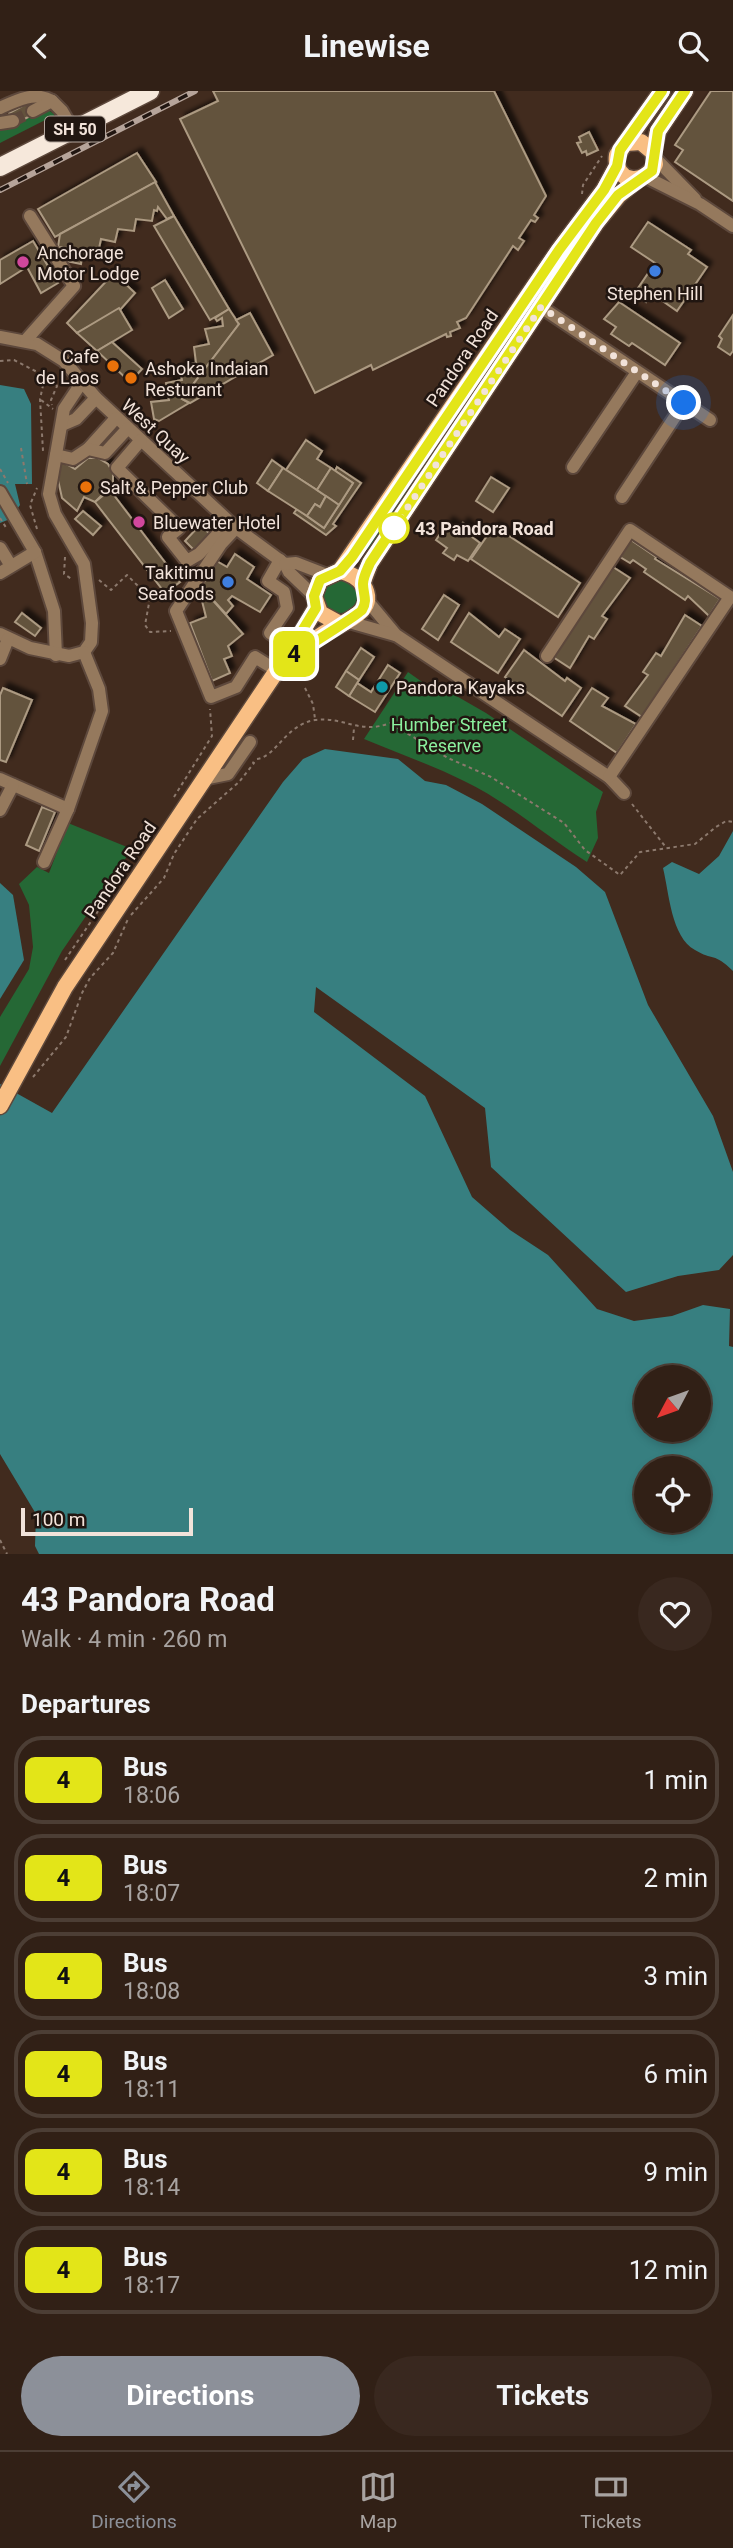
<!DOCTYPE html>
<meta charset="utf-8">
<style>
body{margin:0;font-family:Roboto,sans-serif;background:#39281f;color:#f1f3f6;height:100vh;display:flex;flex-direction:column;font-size:26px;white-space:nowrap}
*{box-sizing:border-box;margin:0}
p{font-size:23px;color:#a8a3a1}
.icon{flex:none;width:38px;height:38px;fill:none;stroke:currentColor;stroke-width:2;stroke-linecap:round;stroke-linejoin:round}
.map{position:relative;height:1463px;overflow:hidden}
.sheet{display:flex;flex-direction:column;background:#312016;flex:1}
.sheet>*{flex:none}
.badge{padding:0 14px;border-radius:10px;font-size:24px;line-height:46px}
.needle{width:46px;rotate:229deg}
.controls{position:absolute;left:634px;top:1274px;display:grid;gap:14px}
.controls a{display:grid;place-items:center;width:77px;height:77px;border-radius:50%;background:#312016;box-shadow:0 4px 10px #0003,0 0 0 2px #4c3e35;font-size:35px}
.scale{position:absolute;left:21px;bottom:18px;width:172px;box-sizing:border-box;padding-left:7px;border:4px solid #f2e3da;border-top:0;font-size:19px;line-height:24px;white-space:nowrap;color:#f2e3da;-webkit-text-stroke:5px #211611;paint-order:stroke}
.you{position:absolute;width:35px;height:35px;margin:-18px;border:5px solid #fff;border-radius:50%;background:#1a73e8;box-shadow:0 0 0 10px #1a73e833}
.map>.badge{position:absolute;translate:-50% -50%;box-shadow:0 0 0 4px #fff}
h2{padding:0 21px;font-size:26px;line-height:63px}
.round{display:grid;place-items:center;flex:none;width:74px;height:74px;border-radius:37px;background:#39281f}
.head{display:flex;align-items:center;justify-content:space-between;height:119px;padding:0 21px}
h1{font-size:33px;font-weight:700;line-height:52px}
.cta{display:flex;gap:14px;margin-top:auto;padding:14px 21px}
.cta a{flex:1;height:80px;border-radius:42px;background:#8c9099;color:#fff;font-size:28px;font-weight:700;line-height:80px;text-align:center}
.cta a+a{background:#39281f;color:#f1f3f6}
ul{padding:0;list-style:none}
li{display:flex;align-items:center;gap:21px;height:88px;margin:0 14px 10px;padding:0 7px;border:4px solid #4c3e35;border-radius:28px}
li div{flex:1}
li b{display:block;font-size:26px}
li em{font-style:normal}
li .badge{min-width:77px;font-weight:700;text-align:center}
header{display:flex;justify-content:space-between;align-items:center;height:91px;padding:0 21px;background:#312016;font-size:32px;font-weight:700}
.dock{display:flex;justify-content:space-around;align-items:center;height:98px;border-top:2px solid #4c3e35;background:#312016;font-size:19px;color:#a8a3a1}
.dock a{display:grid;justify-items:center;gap:4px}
.dock .current{color:#8c9099}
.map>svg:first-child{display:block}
.green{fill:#256835}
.water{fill:#377f80;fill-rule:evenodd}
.building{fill:#63533d;stroke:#ac9a82;stroke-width:2;filter:url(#shadow)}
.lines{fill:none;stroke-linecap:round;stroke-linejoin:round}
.minor-tunnel{stroke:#5c473a;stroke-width:12;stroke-dasharray:12 6;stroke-linecap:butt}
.minor-casing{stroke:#5d483c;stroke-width:16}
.major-casing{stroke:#5d483c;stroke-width:19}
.highway-casing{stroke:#5d483c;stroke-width:21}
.path{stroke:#8c796d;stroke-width:2;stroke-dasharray:3.5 3.5;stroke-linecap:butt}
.minor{stroke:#95795d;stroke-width:12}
.major{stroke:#f9bf84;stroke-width:16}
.highway{stroke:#f6e8db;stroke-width:18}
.rail-casing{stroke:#b6a49a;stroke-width:6}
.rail{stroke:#211611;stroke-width:3.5;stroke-dasharray:10;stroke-linecap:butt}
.line-casing{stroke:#fff;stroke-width:16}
.line{stroke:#e3e518;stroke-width:10}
.walk{stroke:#f2e3da;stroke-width:7;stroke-dasharray:0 12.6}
.hotel-dot{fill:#d1479c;stroke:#211611;stroke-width:2.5}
.shop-dot{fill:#3f7fe0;stroke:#211611;stroke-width:2.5}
.food-dot{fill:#e8710a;stroke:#211611;stroke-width:2.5}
.stop-dot{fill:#fff;stroke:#e3e518;stroke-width:3.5}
.culture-dot{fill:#0f9aa8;stroke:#211611;stroke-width:2.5}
.labels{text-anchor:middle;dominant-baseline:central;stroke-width:5;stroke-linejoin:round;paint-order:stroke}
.shield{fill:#211611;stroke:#b3a69e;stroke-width:2}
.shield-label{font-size:16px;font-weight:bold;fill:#f2e3da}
.poi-label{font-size:18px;fill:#f2e3da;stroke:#211611;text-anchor:start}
.street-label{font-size:18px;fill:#f2e3da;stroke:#211611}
.stop-label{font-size:18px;font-weight:bold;fill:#f2e3da;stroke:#211611;text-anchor:start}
.park-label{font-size:18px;fill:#8bf19e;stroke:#211611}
</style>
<header><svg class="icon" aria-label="back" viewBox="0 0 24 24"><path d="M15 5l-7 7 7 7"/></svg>Linewise<svg class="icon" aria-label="search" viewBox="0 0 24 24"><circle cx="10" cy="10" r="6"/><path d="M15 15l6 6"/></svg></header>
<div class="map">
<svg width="733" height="1463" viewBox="0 0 733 1463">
<defs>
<filter id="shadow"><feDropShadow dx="5" dy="-5" stdDeviation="2" flood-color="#0009"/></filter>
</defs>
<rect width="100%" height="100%" fill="#412b1e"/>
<g class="green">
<polygon points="46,17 55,24 0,52 0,37 9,37"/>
<polygon points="604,106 372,460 365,457"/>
<circle cx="340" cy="505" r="17"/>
<path d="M 408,581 L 442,605 L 446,599 L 486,622 L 603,701 L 596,721 L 598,747 L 587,771 C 546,745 508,711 464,690 C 432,674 397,662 364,648 Z"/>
<polygon points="68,732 132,758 62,860 0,975 0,926 29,878 33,856 29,814 19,793 37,776 49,782"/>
</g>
<g class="water">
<polygon points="0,294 24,298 31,313 32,393 15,393 20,414 10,428 0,432"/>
<path d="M 325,658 L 398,668 L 425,690 L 446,694 L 482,713 L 576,776 L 605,801 L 648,914 L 713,1025 L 733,1081 L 733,1164 L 719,1179 L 678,1185 L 626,1201 L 491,1076 L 485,1017 L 316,896 L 314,921 L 425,1005 L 472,1106 L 510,1139 L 548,1164 L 597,1218 L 634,1230 L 672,1225 L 703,1214 L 730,1218 L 729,1255 L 733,1256 L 733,1463 L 39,1463 L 35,1455 L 36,1423 L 0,1363 L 0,993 L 52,1022 L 283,691 L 303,668 ZM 646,1286 L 698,1286 L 698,1339 L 646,1339 ZM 646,1377 L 698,1377 L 698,1430 L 646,1430 Z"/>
<path d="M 733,740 L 733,880 C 714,861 713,870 695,859 C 671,846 669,801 663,777 L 672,771 L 699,783 L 719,765 Z"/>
<polygon points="0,792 13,804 24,869 0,908"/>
</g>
<g class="building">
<polygon points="213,0 494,0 546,105 534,124 538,127 535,131 531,129 519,147 524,150 518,159 513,155 466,227 457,231 460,237 450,241 451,245 447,246 446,243 373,279 371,274 315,302 180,28 218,10"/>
<polygon points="711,0 733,0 733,110 675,71 683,59 675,54"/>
<polygon points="28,12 34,23 15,33 9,22"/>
<polygon points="589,41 598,59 587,64 586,60 582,62 577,52 581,51 579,46"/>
<polygon points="137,62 156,91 55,146 38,118"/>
<polygon points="155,91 174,125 167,128 158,116 157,120 154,119 152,130 136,128 134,140 118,138 115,151 101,148 98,162 83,159 81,173 66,170 68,157 58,156 60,143"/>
<polygon points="174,125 229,218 210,229 154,135"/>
<polygon points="648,131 691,159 688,163 707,176 677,220 651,202 646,211 634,203 655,172 631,156"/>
<polygon points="33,150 58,192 41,202 27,176 0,193 0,169"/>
<polygon points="114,182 135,202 120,219 77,242 67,232"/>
<polygon points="165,189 183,218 169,227 152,197"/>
<polygon points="619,211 680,252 665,274 632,252 629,255 611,243 616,236 604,228"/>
<polygon points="119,217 132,239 97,260 77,242"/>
<polygon points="229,218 239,233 182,308 189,312 159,330 154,328 151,311 169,309 166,292 182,289 179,275 196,272 194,256 209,253 205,238 223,235 222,227 217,230 215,227"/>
<polygon points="250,222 273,264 190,312 182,308 239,233 236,229"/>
<polygon points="733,224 733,260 730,264 718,256 722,248 719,245"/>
<polygon points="112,251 142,278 130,291 97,260"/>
<polygon points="306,349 322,360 317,368 331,377 317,399 286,379"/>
<polygon points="88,367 98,367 108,373 113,382 113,393 95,411 84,406 77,420 62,407 58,389 61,370 75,378"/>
<polygon points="272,369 283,377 268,400 257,392"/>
<polygon points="337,376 361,392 333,433 336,435 326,444 294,422 297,418 324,437 353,392 335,380"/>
<polygon points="283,377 326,405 320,416 315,413 307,425 268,400"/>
<polygon points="331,377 353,392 339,414 317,399"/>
<polygon points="491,386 509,397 493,421 476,410"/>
<polygon points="110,399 180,491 165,502 95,411"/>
<polygon points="326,405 339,414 324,437 307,425 315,413 320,416"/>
<polygon points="83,420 101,435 93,444 75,428"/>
<polygon points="448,431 459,438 463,432 471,438 468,443 480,452 468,470 457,464 454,469 443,462 447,457 436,449"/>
<polygon points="200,434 211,444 195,460 185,450"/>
<polygon points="494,435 580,492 558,526 471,468"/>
<polygon points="631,449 656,466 655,468 720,508 709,525 688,505 685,509 644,481 646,478 633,469 630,472 620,466"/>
<polygon points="235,463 254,476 247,488 271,504 260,521 232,505 228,509 233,515 226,523 200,495 209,486 204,483 213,468 227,476"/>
<polygon points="613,476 630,487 602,525 607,528 594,548 589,545 570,577 553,566"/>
<polygon points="200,495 243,543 228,555 232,565 224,568 230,582 212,590 190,532 206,526 202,510 196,505"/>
<polygon points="444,504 459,514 438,549 422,538"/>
<polygon points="22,522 41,537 35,545 15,531"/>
<polygon points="469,522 499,546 505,538 520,548 498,582 451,551"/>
<polygon points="685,524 702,535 642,626 625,615 648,584 643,581 656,562 661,565"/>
<polygon points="361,557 374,566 359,589 346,580"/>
<polygon points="524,559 565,590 567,587 581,597 562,625 505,586"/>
<polygon points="388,574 400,582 375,621 349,605 357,592 371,601"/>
<polygon points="346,580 359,589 349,605 336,596"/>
<polygon points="3,597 32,609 6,671 0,669 0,604"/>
<polygon points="592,597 608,607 602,615 636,633 617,662 570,630"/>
<polygon points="42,716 55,721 39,760 26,754"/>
</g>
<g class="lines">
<polyline class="minor-tunnel" points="13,30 33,20"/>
<defs>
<g id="minor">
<path d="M 0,17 C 17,9 35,0 52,10"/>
<polyline points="33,20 52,10 62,20 73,39"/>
<polyline points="0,32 13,30"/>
<polyline points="656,68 695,108"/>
<polyline points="646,86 700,113 733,135"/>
<polyline points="541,216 710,329"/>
<polyline points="0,246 37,253 64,270 96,307 236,437 285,473 289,481 314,505"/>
<polyline points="26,249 74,195 30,125"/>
<polyline points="62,334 76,328 96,307"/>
<polyline points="141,349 117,377 179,437 168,446 187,470 199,463 229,431"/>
<polyline points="88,358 116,327"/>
<polyline points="56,364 73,368 88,358 105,362 128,337"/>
<polyline points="573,376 637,281"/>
<polyline points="0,401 35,461 54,520 56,564"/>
<polyline points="622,406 684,312"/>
<polyline points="236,437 221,453 176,520 211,606 236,596 255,566 276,579"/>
<polyline points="0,457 11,475"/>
<polyline points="280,469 268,490 284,501 287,517 270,542 292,557"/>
<polyline points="285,473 296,472 327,484"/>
<polyline points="0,482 35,461"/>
<polyline points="366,508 396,544 609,686 624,702"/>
<polyline points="349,531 395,544"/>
<polyline points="0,543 30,557 69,565 84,561 91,551 92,532 84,473 55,423 49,403 64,318 82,291"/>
<polyline points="547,565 630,439 730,506 609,686"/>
<polyline points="0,568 8,548"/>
<polyline points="0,688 68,718"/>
<polyline points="203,688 228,683 250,651"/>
<polyline points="0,719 13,694"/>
<polyline points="44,771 68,718 102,620 99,598 84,561"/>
</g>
<g id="major">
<path d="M 626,52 L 641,51 L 653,61 L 655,73 C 645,96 613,92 617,64 L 662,0"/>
<polyline points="653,61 658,40 685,0"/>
<polyline points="340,480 559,159 604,99 617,75"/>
<polyline points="362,493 370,472 596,132 619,104 636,90"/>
<path d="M 291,565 C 302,558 312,550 323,543 C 340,532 380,522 363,494 C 357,485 349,482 340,480 L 320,489 L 314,505 L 320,522 L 340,533"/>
<polyline points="0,1015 65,896 298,548 316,517"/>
</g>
<polyline id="highway" points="0,76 150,0"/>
</defs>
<use href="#minor" class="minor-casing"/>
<use href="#major" class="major-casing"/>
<use href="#highway" class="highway-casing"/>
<g class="path">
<polyline points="582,103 583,94 602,65"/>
<polyline points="0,270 14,269 41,283 44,290 40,308 43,360"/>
<polyline points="41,281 53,287 57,295 51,309 52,314"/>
<polyline points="41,309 53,318"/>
<polyline points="21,357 27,393"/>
<polyline points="0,378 8,392"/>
<polyline points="0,427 7,438"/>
<polyline points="37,438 30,414 37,397"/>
<polyline points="65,466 64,483 73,489"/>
<polyline points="99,489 111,499 127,484 150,507 145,534 150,541 171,540"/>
<polyline points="305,597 313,613 315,628"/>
<polyline points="353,649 354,637"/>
<path d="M 257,668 C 277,665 285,634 315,629 C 343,625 360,644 390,632 L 448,667 L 491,686 L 564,732 L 585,759 L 620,784 L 640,761 L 695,753 L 716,736 L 726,730 L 733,731"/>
<polyline points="174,706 212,645 210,618"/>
<polyline points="632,713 665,755"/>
<polyline points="131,824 164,787 174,763 197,728 239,691 254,672 250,670"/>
<polyline points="65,869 115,795"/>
<polyline points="33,986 66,946 82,902 90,887 113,862 128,828"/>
<polyline points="0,1449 7,1463"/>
</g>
<use href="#minor" class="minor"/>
<use href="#major" class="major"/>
<use href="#highway" class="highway"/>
<defs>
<polyline id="rail" points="0,99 195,0"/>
</defs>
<use href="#rail" class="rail-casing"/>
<use href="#rail" class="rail"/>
</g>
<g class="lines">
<defs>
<path id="line" d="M 662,0 L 620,59 L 617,75 L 604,99 L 559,159 L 352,466 L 340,480 L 320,489 L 314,505 L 316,517 L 283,571 C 295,563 359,524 362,519 C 368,509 363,503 363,493 C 363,486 368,477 370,472 L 596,132 L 618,104 L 652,80 L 658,40 L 685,0"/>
</defs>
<use href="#line" class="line-casing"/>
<use href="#line" class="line"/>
<polyline class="walk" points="394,437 541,216 684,312"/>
</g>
<g class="hotel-dot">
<circle cx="23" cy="171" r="7"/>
<circle cx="139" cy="431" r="7"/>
</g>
<g class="shop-dot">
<circle cx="655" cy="180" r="7"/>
<circle cx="228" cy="491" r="7"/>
</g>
<g class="food-dot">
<circle cx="113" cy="275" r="7"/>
<circle cx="131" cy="287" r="7"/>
<circle cx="86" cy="396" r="7"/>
</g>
<circle class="stop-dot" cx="394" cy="437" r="14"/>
<circle class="culture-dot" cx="382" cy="596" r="7"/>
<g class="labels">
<rect class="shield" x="45" y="25.5" width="60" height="25" rx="5"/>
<g class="shield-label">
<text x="75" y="38">SH 50</text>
</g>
<g class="poi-label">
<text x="37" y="161">Anchorage<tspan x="37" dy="21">Motor Lodge</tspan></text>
<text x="655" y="202" text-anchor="middle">Stephen Hill</text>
<text x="99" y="265" text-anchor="end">Cafe<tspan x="99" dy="21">de Laos</tspan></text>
<text x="145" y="277">Ashoka Indaian<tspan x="145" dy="21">Resturant</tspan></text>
<text x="100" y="396">Salt &amp; Pepper Club</text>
<text x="153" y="431">Bluewater Hotel</text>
<text x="214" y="481" text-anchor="end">Takitimu<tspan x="214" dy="21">Seafoods</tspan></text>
<text x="396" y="596">Pandora Kayaks</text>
</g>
<g class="street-label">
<text transform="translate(462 267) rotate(-56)">Pandora Road</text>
<text transform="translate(156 340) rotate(43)">West Quay</text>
<text transform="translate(120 779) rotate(-56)">Pandora Road</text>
</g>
<g class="stop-label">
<text x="415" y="437">43 Pandora Road</text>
</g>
<g class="park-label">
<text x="449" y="633">Humber Street<tspan x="449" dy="21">Reserve</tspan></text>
</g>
</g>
</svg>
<div class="controls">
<a><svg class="needle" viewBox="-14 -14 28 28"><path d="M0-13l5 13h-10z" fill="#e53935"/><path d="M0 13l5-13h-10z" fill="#a8a3a1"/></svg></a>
<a><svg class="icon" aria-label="locate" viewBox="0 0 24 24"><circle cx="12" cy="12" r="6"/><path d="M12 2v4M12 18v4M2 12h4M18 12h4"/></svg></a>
</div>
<div class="scale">100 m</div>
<div class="you" style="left:684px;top:312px"></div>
<b class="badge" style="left:294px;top:563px;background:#e3e518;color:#111">4</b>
</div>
<section class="sheet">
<div class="head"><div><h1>43 Pandora Road</h1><p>Walk · 4 min · 260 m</p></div><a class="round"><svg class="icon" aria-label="heart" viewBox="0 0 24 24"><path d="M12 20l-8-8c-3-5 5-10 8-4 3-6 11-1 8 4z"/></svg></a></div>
<h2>Departures</h2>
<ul>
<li><span class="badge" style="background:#e3e518;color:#111">4</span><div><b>Bus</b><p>18:06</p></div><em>1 min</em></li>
<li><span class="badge" style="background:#e3e518;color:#111">4</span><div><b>Bus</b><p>18:07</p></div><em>2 min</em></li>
<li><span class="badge" style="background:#e3e518;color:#111">4</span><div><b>Bus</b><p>18:08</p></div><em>3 min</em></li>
<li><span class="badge" style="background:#e3e518;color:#111">4</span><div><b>Bus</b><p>18:11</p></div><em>6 min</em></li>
<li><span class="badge" style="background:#e3e518;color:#111">4</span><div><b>Bus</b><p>18:14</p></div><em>9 min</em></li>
<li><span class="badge" style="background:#e3e518;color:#111">4</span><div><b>Bus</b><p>18:17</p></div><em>12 min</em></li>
</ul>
<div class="cta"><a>Directions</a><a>Tickets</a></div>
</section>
<nav class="dock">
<a class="current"><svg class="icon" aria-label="directions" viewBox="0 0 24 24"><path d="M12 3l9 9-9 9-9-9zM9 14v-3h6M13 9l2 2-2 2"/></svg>Directions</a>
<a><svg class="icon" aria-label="map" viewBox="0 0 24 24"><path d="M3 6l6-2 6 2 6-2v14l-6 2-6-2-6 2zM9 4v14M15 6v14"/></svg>Map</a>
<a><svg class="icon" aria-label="tickets" viewBox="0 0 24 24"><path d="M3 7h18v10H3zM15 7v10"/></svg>Tickets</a>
</nav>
